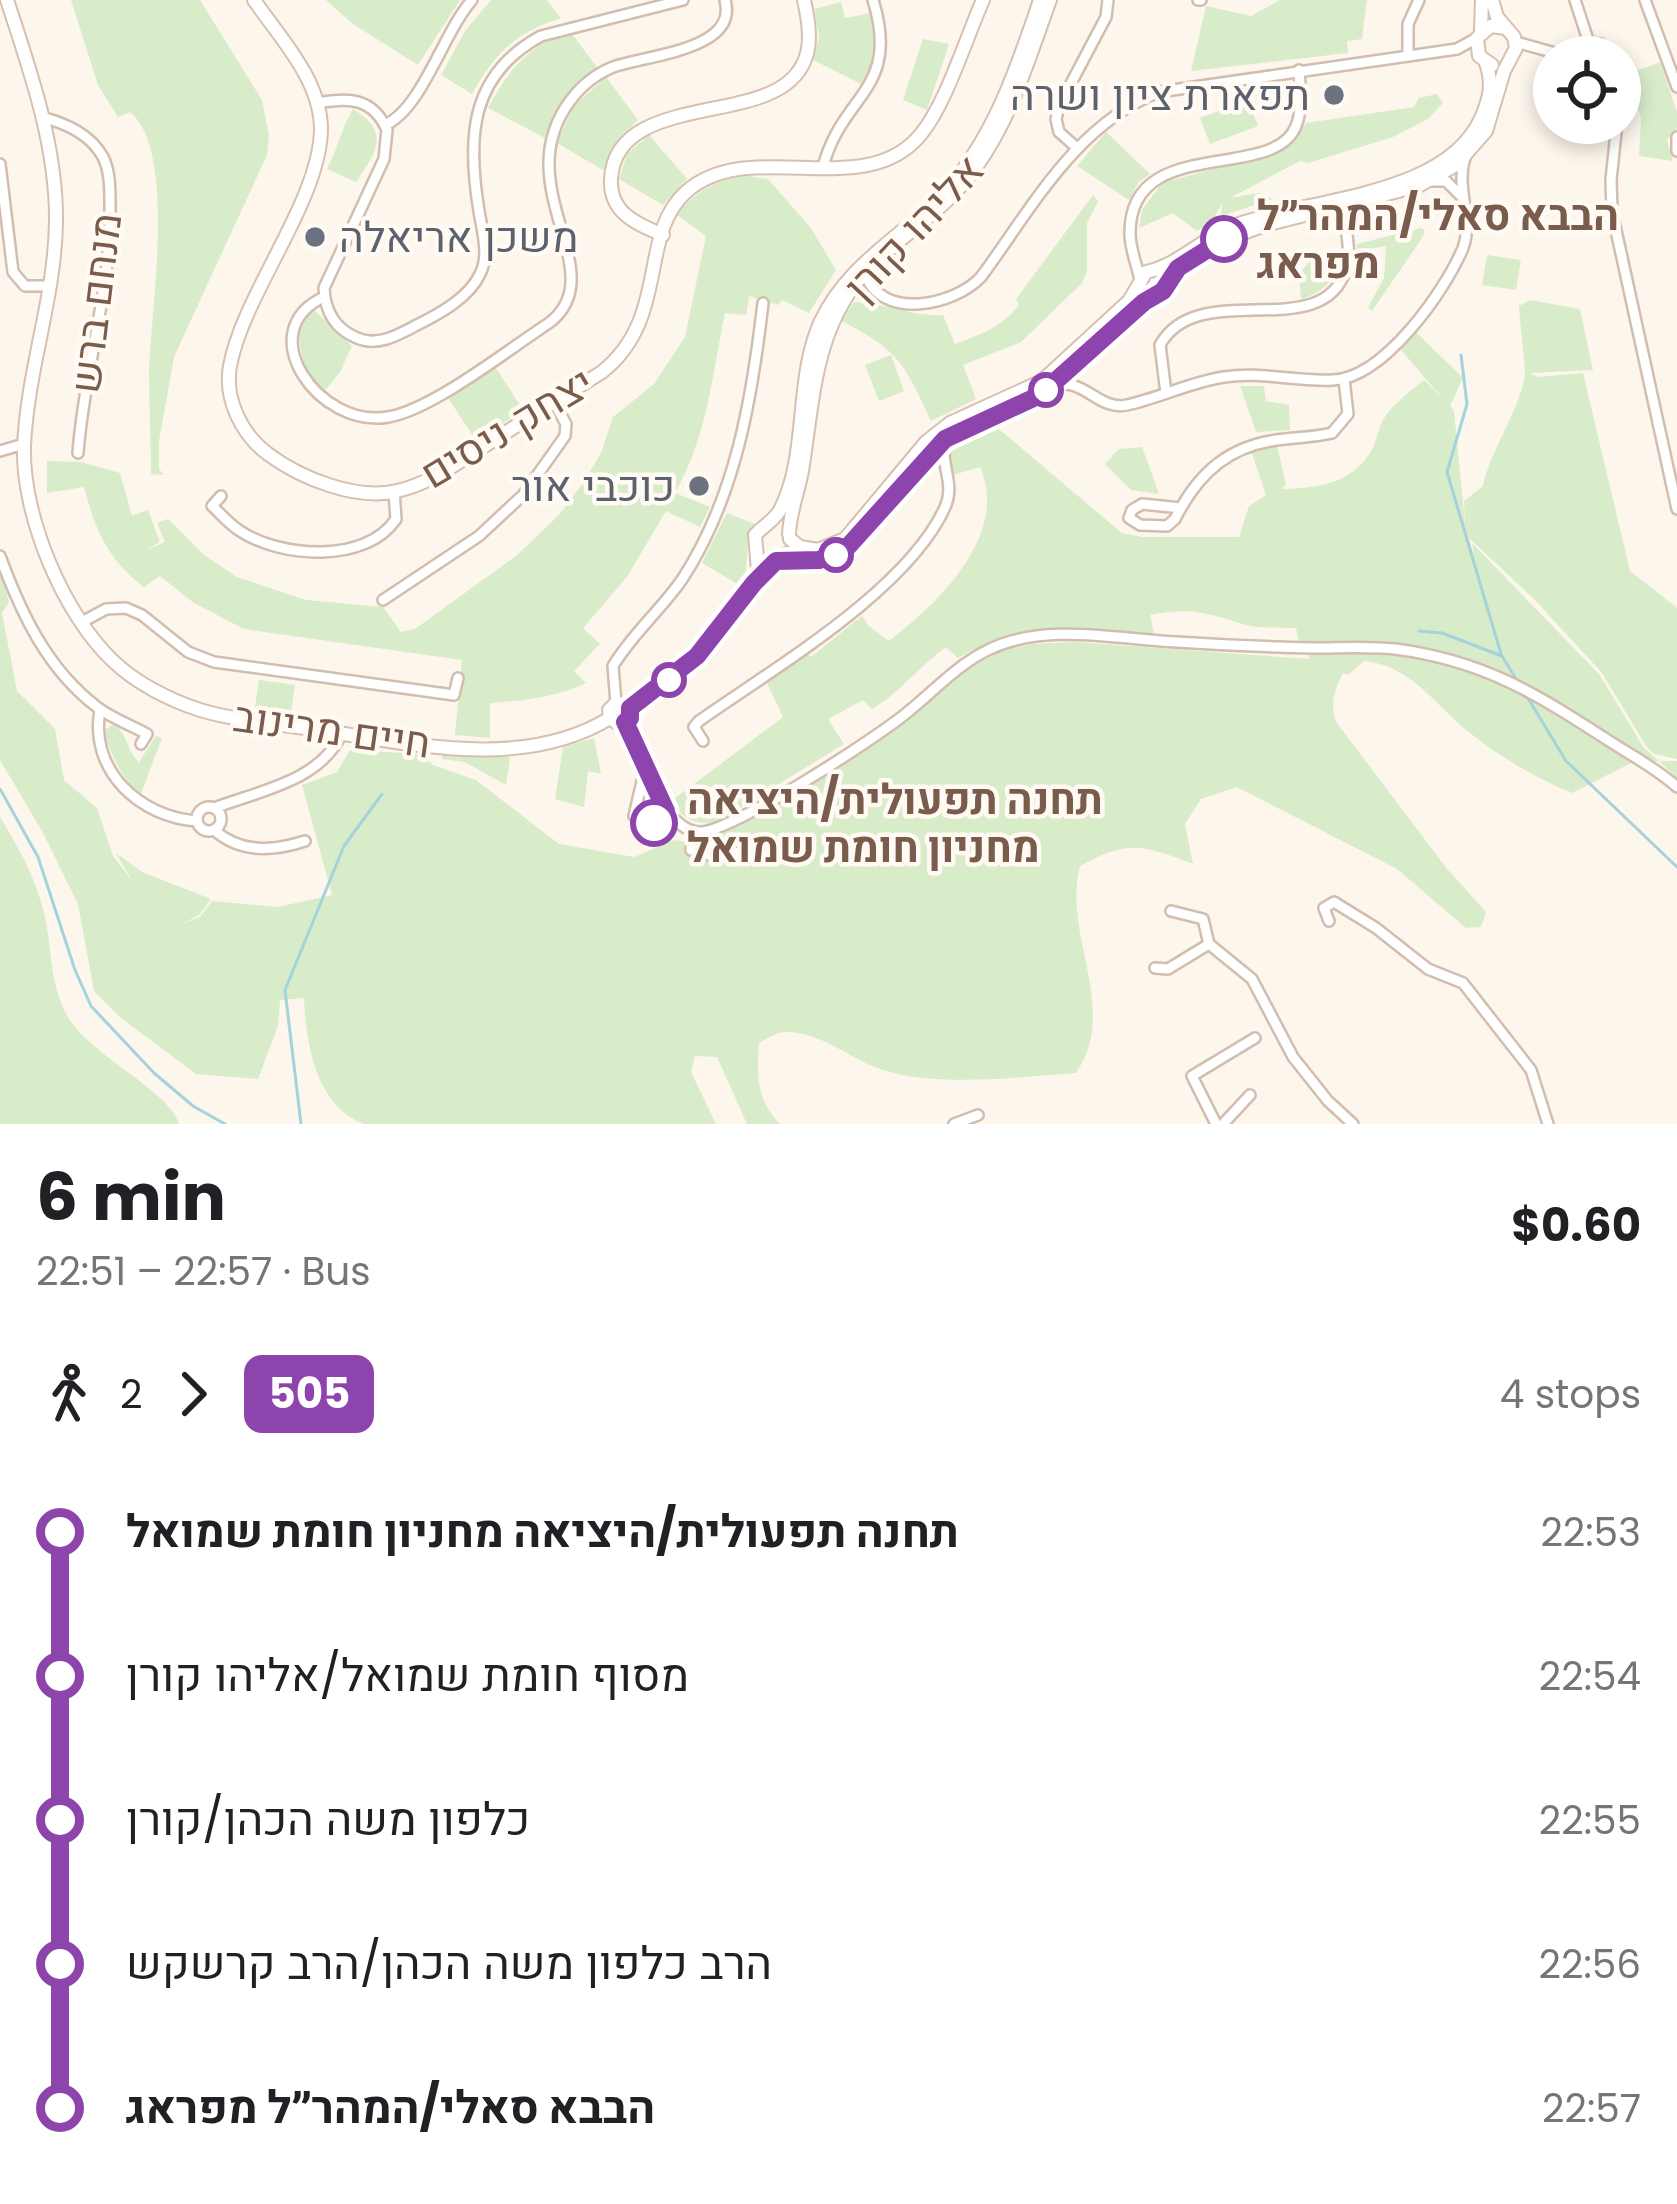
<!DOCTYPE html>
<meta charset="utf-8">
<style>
body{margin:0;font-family:Poppins,Heebo,sans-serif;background:#f2f2f2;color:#202124;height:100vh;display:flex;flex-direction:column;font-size:45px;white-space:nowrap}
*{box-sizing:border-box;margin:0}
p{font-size:39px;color:#757577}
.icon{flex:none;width:66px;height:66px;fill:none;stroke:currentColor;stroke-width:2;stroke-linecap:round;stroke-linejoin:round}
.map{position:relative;height:1124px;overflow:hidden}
.sheet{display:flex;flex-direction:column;background:#fff;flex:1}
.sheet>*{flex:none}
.badge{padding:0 24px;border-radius:18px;font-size:42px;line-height:78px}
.fabs{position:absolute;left:1533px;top:36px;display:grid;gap:24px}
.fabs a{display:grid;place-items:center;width:108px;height:108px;border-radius:50%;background:#fff;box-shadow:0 6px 18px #0003;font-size:60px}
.map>.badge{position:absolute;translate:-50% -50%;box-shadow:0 0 0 6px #fff}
.legs{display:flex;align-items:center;gap:18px;height:132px;padding:0 36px;font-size:39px}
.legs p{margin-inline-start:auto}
.overview{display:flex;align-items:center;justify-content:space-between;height:204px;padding:0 36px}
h1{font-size:66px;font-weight:700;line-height:90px}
ul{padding:0 36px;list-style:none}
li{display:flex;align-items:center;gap:42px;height:144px;font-size:45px}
li i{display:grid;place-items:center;width:18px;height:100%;margin:0 15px;background:currentColor}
li i::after{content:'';width:30px;height:30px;margin:-15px;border:9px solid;border-radius:50%;background:#fff}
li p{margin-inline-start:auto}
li:first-child i{background:linear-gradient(#0000 50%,currentColor 0)}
li:last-child i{background:linear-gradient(currentColor 50%,#0000 0)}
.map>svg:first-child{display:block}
.green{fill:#d8ecc9}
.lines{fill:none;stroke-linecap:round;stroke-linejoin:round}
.stream{stroke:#a5d3da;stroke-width:3}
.street-casing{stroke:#d1beb0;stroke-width:14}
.secondary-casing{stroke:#d6c0b0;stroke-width:16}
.street{stroke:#fff;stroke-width:9}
.secondary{stroke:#fff;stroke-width:12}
.line-1-casing{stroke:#fff;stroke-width:27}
.line-1{stroke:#8e44ad;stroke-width:18}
.worship-dot{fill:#6b7280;stroke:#fffaf3;stroke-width:4.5}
.stop-1-dot{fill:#fff;stroke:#8e44ad;stroke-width:6}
.labels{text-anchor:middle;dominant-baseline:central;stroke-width:9;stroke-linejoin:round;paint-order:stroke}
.worship-label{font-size:42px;fill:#5b616d;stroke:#fffaf3;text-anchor:end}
.stop-label{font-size:42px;font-weight:bold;fill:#7a5c4d;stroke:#fffaf3;text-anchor:start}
.street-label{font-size:42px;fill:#7a5c4d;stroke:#fffaf3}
</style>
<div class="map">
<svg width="1677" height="1124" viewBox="0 0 1677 1124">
<rect width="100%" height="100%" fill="#fdf6ec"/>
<g class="green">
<path d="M 71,0 L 200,0 L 262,100 L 269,135 L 267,155 L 174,357 L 159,441 L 159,469 L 164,475 L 151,474 C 151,441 149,407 149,373 C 150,315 178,151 130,112 L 118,117 L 98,85 Z"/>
<polygon points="326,0 460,0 418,65 353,24"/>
<path d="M 491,0 L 547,0 L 561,18 C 515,33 496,52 472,94 L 441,75 L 465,31 Z"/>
<polygon points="1280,0 1367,0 1362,39 1347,41 1348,53 1191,71 1206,6 1251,16"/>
<path d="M 841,2 L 845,18 L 871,13 C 878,40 876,60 861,84 L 813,60 L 819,37 L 814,9 Z"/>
<path d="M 570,31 L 598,69 L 564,100 L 545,138 L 488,108 C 509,69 528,46 570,31 Z"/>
<polygon points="923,39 949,44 927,110 903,100"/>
<polygon points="1660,62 1677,112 1677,129 1667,140 1673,161 1639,156 1641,118 1627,75"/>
<polygon points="606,77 638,120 618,139 603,170 557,143 573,107"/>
<polygon points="1437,94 1443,103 1428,119 1393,137 1308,163 1300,161 1230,198 1259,193 1273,199 1221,216 1222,204 1211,222 1197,231 1173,213 1139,228 1142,210 1162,183 1280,151 1294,142 1306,123 1414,107 1419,98"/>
<polygon points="1248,100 1258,126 1210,144 1200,118"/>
<path d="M 353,109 C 391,132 377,152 356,182 L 327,169 C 338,149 341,129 353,109 Z"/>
<polygon points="1106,132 1150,174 1139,182 1129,200 1077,166"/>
<polygon points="649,135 687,179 663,205 619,179 627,154"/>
<path d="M 748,176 L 768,179 L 811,228 L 836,270 L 809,313 L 782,300 L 778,305 L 749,296 L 746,315 L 725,313 C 712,376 707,437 675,493 L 710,507 L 700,527 L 666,511 L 627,577 L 583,628 L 600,644 L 574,671 L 586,683 C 555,698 524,700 490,703 L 490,738 L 455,735 L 462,660 L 244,629 L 194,603 L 160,576 L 144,587 C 108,560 95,530 84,487 L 47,493 L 47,461 L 81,462 L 120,473 L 137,534 L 132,516 L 148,510 L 160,542 L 144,551 L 165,542 L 157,523 L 168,519 L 204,555 L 237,577 L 306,600 L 383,607 L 401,632 L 415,629 L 516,556 L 559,515 L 583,483 L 601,453 L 613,417 L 654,384 L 685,337 L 706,236 L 677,215 C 696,190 717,179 748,176 Z"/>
<path d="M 1093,195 L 1098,201 L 1087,223 L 1087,272 L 1082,283 L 1021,342 L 963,365 L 976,399 L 931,421 C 904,362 898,350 840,320 L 854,302 C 884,302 911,317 943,315 L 955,344 C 980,335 1002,327 1019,305 L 1016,299 Z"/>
<polygon points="1421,228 1425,231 1420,241 1372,311 1368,308 1384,278 1386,246 1356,251 1357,244"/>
<path d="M 1340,252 C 1339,277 1325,292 1301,299 L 1299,275 L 1310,260 Z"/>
<polygon points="1487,255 1521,260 1516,290 1482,285"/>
<path d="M 1530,300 L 1580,309 L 1593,370 L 1530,373 L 1538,377 L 1583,373 L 1630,571 L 1677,608 L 1677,759 L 1654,754 L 1646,746 L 1602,673 L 1535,600 L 1469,538 L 1474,556 L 1472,543 L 1599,674 L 1644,748 L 1659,761 L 1677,761 L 1677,778 L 1659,761 L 1631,763 L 1572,793 C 1535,778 1495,754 1465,729 C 1432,701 1409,665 1364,661 L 1348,675 L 1343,673 C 1334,690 1330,704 1336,722 L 1448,870 L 1486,912 L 1481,927 L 1466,928 L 1397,869 L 1237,787 L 1201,799 L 1185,824 L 1193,864 C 1144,845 1128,839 1080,866 C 1062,935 1120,1009 1076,1073 C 1018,1077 935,1088 880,1069 C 850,1059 819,1030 784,1032 C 777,1032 766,1039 759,1043 C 757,1076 756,1099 780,1124 L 747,1124 L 717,1057 L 695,1056 L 691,1072 L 716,1124 L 364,1124 C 316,1106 306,1045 304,998 L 280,1000 L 278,1026 L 258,1079 L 196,1074 L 121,1018 L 94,991 L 78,904 L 43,833 L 0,760 L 0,570 L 9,602 L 2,613 L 17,691 L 55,729 L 64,780 L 97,808 L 113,856 L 133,882 L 116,853 L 142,872 L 211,899 L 199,915 L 182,924 L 200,917 L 212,901 L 278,907 L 332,895 L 302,785 L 337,772 L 350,750 L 422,754 L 433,765 L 476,780 L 559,844 L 634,857 L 674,840 L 697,843 L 712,840 L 890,732 L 974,665 L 1000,652 L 1031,644 L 1075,642 L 1309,659 L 1308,641 L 1299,642 L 1296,628 C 1280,627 1261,629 1246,625 C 1207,613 1191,607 1150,615 L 1154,634 C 1077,631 1029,619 958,658 L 946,647 C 919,666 900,693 872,709 L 863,700 L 828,719 L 844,744 L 717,822 C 695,826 684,819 670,802 L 783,717 L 767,683 L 808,654 L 811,657 L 862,616 L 869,626 L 889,641 C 938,604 1010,534 980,467 L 953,475 L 945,454 L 966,435 L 994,425 L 1122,533 L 1143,537 L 1239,537 L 1249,506 L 1266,495 L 1251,451 L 1277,446 L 1286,484 L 1282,489 C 1319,488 1353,484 1373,448 C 1377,439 1378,429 1383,420 C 1392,404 1410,392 1424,380 L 1444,400 L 1401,350 L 1416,332 L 1463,378 L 1450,406 L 1454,411 L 1465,524 L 1464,501 L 1483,486 C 1489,452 1526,399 1525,370 C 1524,352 1520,327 1519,306 Z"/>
<path d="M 315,311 L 352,346 L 340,372 L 323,393 C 303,371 292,341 306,313 Z"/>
<polygon points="891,355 904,391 879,401 865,365"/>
<polygon points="494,365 523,410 476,441 447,396"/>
<polygon points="1240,386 1264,386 1266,401 1289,405 1290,430 1256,432"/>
<polygon points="1142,447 1159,494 1131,490 1105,464 1119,449"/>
<path d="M 727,513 L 757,525 C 741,543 752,565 741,586 L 702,563 Z"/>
<polygon points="259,680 295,685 291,713 255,707"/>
<path d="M 113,724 C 128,733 126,750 139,762 L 156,736 L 162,738 L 141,794 C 121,778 111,755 104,731 Z"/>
<polygon points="594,738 601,774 588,771 584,807 555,799 563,747"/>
<polygon points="442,753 510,757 506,785 465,762 442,759"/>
<path d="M 0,817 C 18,846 34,875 43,909 C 53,945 48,983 68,1017 C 91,1056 170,1091 179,1124 L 0,1124 Z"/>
</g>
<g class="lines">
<g class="stream">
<polyline points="1461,355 1467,404 1447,472 1501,654"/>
<polyline points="1419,631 1442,633 1502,656 1518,682"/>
<polyline points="1526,695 1566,761 1677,867"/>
<polyline points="0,789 38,857 75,970 91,1006 154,1073 193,1106 225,1124"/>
<polyline points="301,1124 285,990 344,846 382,794"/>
</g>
<defs>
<g id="street">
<polyline points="1198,0 1201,0"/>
<polyline points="1575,0 1589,43"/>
<polyline points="1645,0 1677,87"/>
<polyline points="1516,42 1562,55 1581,55"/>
<polyline points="1589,43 1601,44 1606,57"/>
<polyline points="1408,55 1408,24 1419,0"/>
<path d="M 318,103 C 349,97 373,98 387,130 L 384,159 L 324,288 C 325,311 335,329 357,338 C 378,347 398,335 417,325 C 439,314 469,298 480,274 C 490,255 482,231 479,211 C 467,139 469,75 541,36 L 683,0"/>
<path d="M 42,117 C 67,124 90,134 103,157 C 110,171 110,188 110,203 C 112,289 84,369 78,453"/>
<polyline points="1617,123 1611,180 1612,212 1677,509"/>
<path d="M 385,125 C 422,109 443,33 472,0"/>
<polyline points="1677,137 1677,151"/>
<polyline points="1077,148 1059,132 1056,119 1059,106 1106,17 1108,0"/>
<polyline points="0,164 13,272 25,286 50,286"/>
<path d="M 823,167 C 842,93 901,91 873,0"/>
<polyline points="1430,181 1446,181 1461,196"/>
<path d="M 865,273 C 881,322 955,305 981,277 C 1032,208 1076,124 1159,92 L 1457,49 L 1477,38"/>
<path d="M 1140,280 C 1137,265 1130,249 1130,234 C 1129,133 1274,183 1296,126 C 1303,109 1300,88 1299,70"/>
<path d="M 324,297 C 250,331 319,429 388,417 C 432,410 509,349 549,323 C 615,273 506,187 570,101 C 581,86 596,74 613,67 C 647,55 739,50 725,0"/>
<path d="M 1052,386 C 1083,375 1097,411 1127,405 C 1160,398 1190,382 1224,377 C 1260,371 1297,382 1333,380 C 1384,378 1445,291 1463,248 C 1474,218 1455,188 1465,158"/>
<path d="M 1166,393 L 1160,345 C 1198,276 1323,346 1346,269 C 1352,250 1345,232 1345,213 L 1354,203"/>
<polyline points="0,451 24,444"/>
<path d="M 221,496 L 212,506 C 221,514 229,524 240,531 C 281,558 366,564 396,519 L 394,492"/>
<path d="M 1181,508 L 1142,504 L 1132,510 L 1129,518 L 1140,525 L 1167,526 L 1175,519 C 1199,471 1231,444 1285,439 C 1301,437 1316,437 1332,433 L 1348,414 L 1344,379"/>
<path d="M 0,556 C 21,613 47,669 97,707 C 111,718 131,725 147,734 L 141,744"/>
<polyline points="383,600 479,536 523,495 565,436 566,424 554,402"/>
<polyline points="82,622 106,609 126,608 142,615 188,652 214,662 454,695 458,678"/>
<path d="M 616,703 L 613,666 C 632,634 662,609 683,578 C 736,496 752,398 763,303"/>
<path d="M 100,710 C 89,771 140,817 197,821"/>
<path d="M 625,722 C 645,751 659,828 698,832 C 728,835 881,735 909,711 C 935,690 957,665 988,650 C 1045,622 1116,639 1176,642 C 1222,645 1267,647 1313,648 C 1340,648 1368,646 1395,649 C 1488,661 1541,697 1617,746 C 1638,759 1658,770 1677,787"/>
<path d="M 703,741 L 694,727 L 699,721 C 774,668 910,589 946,505 C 955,482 939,463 946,442"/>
<polyline points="646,764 634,816 646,824 662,821 666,811"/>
<circle cx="209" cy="819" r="12"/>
<path d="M 214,808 C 259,791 321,781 342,733"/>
<path d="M 214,830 C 241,854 274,851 305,841"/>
<polyline points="693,831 691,850 709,855 796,847"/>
<polyline points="1171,911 1203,919 1209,944 1252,979 1293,1057 1328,1101 1353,1124"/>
<polyline points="1329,921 1324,908 1334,902 1376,928 1428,969 1463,983 1531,1070 1548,1124"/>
<polyline points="1155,968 1168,969 1209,944"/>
<polyline points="954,1124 978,1115"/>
<polyline points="1216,1124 1192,1076 1255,1038"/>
<polyline points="1223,1124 1250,1095"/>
</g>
<g id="secondary">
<path d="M 7,0 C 30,70 57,147 56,222 C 55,298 27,371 24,447 C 22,515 63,614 113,661 C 136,683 169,700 200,710 C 240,722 284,724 325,731 C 418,745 525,770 610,718"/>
<path d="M 254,0 C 280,38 320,79 321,128 C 321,200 243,294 230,366 C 224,399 242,435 268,454 C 300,478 357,501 397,491 C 430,484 458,462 486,445 C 525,420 564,396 602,372 C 670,318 638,235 686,192 C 749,135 865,204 921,134 C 946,104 966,38 983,0"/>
<polyline points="1481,31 1482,0"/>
<polyline points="1492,65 1479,56 1477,38 1491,26 1506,28"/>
<path d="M 663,235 C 637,224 609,213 611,179 C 615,100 739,120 786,84 C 815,62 811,31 804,0"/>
<path d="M 789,534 C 790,512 798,492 802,471 C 814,397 814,324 870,267 C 905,232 947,209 976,167 C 1012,117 1029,57 1050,0"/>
<path d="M 790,539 L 800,547 L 818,550 L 845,539 L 926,442 L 950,423 L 1042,381 L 1129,301 L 1146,272 C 1178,266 1205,236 1236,225 C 1310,198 1448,197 1482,116 C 1490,97 1493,83 1486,63"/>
<polyline points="783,558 819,560 852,546 918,465 945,439 1039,396 1136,308 1163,291 1178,268 1222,241 1265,225 1418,186 1456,165 1486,131 1504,71 1516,48 1514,37 1497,17 1492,0"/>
<path d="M 754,583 L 758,570 L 755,535 C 763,526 774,521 780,510 C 809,455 794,379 821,321 C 848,264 899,239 941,196 C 992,143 1017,69 1040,0"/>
<polyline points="630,708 697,656 762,573 788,553"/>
<polyline points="610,718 609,710 616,703 630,708"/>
<polyline points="610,718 617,723 625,722 630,716 630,708"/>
</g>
</defs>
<use href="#street" class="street-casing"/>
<use href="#secondary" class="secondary-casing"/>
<use href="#street" class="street"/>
<use href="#secondary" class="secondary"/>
</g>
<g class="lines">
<defs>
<polyline id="line-1" points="654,823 662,820 666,811 625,722 630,718 630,708 697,656 754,583 776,561 819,560 844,551 945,439 1040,395 1144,302 1163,291 1178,268 1224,239"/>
</defs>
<use href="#line-1" class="line-1-casing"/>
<use href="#line-1" class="line-1"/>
</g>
<g class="worship-dot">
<circle cx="1334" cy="95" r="12"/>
<circle cx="315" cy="237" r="12"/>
<circle cx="699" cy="486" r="12"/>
</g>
<g class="stop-1-dot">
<circle cx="1224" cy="239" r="21"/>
<circle cx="1046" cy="390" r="15"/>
<circle cx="836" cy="555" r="15"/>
<circle cx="669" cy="680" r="15"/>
<circle cx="654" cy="823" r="21"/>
</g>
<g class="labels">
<g class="worship-label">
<text x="1310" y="95">תפארת ציון ושרה</text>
<text x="339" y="237" text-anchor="start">משכן אריאלה</text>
<text x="675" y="486">כוכבי אור</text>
</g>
<g class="stop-label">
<text x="1257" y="215">הבבא סאלי/המהר״ל<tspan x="1257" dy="48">מפראג</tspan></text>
<text x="687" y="799">תחנה תפעולית/היציאה<tspan x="687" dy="48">מחניון חומת שמואל</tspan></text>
</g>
<g class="street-label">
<text transform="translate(914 228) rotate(-47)">אליהו קורן</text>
<text transform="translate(96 303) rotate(-83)">מנחם ברש</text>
<text transform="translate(507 428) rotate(-31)">יצחק ניסים</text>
<text transform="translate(332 730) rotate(8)">חיים מרינוב</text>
</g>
</g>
</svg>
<div class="fabs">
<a><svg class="icon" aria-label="locate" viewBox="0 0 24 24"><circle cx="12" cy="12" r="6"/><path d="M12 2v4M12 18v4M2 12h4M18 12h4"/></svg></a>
</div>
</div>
<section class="sheet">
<div class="overview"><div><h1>6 min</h1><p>22:51 – 22:57 · Bus</p></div><b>$0.60</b></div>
<div class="legs"><svg class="icon" aria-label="walk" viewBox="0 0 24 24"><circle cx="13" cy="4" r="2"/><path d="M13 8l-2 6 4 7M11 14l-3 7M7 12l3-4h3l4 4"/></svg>2<svg class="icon" aria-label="forward" viewBox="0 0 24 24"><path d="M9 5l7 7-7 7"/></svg><b class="badge" style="background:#8e44ad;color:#fff">505</b><p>4 stops</p></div>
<ul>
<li><i style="color:#8e44ad"></i><b>תחנה תפעולית/היציאה מחניון חומת שמואל</b><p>22:53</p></li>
<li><i style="color:#8e44ad"></i><span>מסוף חומת שמואל/אליהו קורן</span><p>22:54</p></li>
<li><i style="color:#8e44ad"></i><span>כלפון משה הכהן/קורן</span><p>22:55</p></li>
<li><i style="color:#8e44ad"></i><span>הרב כלפון משה הכהן/הרב קרשקש</span><p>22:56</p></li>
<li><i style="color:#8e44ad"></i><b>הבבא סאלי/המהר״ל מפראג</b><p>22:57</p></li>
</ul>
</section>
